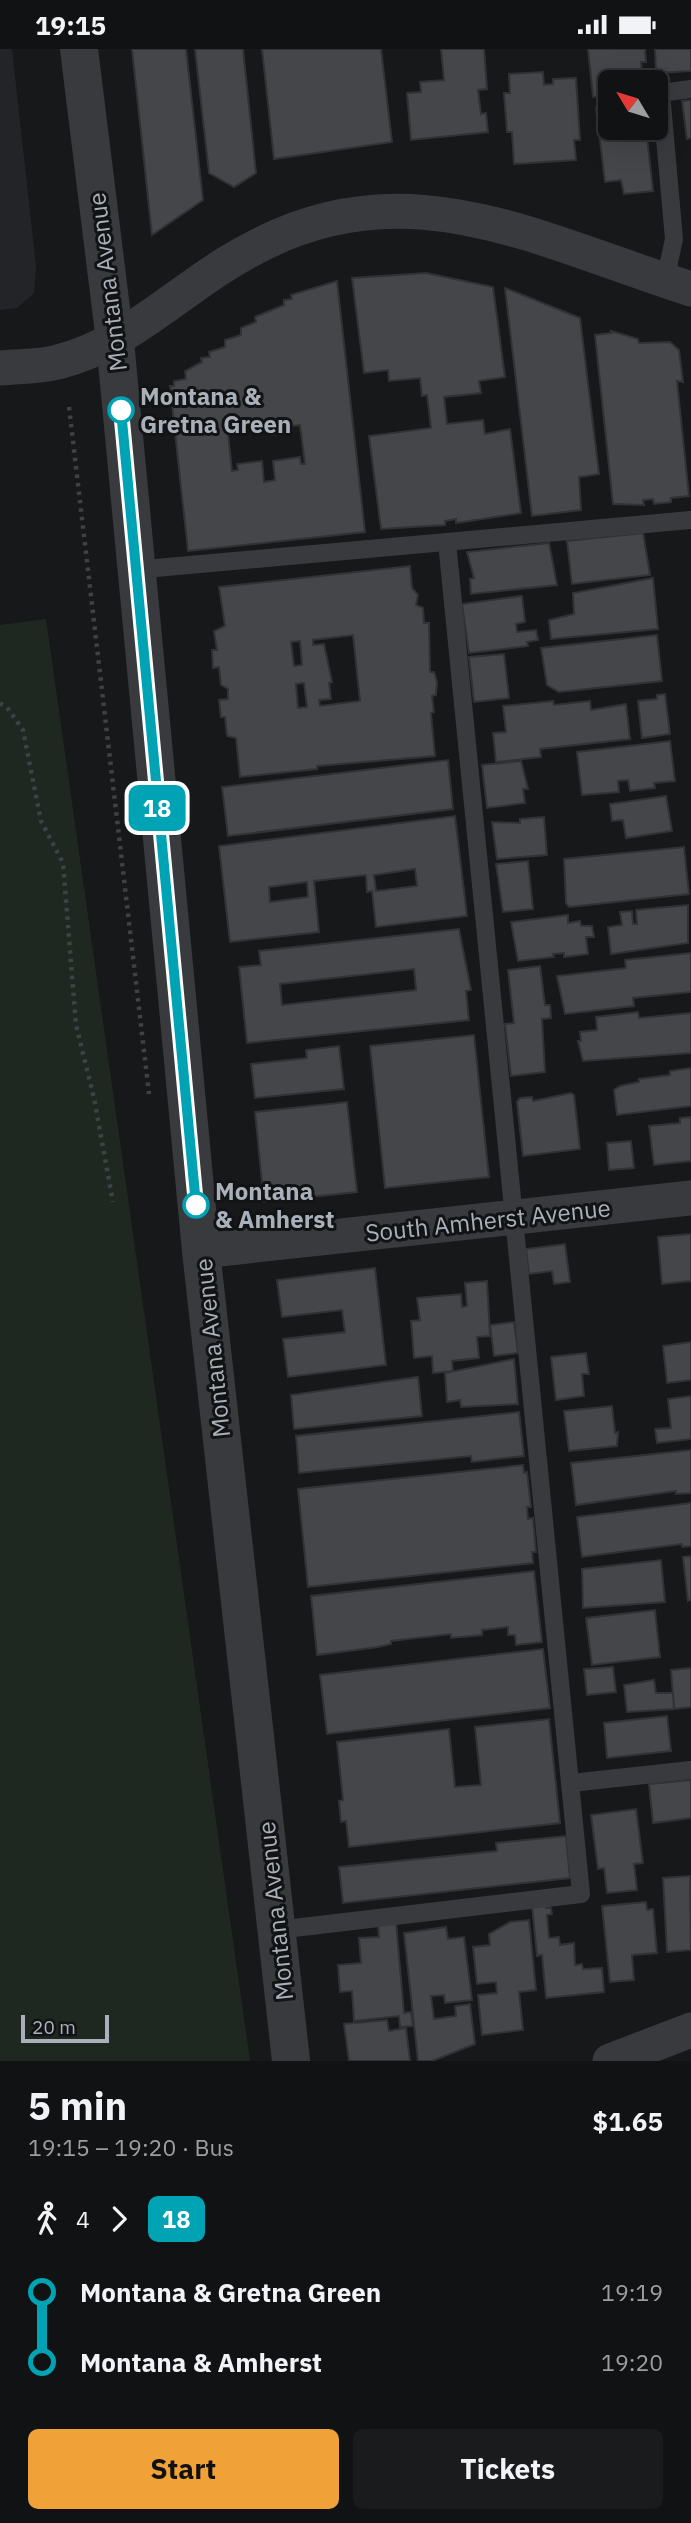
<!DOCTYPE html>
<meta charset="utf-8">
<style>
body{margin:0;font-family:"IBM Plex Sans",sans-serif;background:#1a1b1d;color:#f1f3f6;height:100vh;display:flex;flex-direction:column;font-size:26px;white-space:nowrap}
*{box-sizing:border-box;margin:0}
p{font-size:23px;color:#9c9ea0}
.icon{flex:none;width:38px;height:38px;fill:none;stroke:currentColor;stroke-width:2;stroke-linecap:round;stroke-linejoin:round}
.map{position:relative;height:2012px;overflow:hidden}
.panel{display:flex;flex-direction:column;background:#111214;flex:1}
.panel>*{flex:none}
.badge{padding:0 14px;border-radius:10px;font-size:24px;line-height:46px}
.needle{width:46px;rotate:308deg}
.tools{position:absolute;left:598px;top:21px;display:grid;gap:14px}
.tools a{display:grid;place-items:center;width:70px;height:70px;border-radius:10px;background:#111214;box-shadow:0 7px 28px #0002,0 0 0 2px #303234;font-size:35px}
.scale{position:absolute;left:21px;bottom:18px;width:88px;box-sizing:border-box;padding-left:7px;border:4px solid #aab0b9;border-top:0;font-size:19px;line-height:24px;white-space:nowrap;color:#aab0b9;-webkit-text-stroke:5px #121315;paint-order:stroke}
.map>.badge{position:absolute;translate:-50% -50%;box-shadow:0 0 0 4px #fff}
.legs{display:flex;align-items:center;gap:10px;height:77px;padding:0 28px;font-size:23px}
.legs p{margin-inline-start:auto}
.head{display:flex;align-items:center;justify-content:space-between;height:119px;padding:0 28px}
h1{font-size:38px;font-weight:800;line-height:52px}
.button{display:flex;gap:14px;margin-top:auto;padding:14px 28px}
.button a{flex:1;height:80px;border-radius:10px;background:#f0a239;color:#111;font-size:28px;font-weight:800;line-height:80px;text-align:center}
.button a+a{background:#1a1b1d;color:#f1f3f6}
ul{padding:0 28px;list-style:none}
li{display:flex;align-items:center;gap:24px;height:70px;font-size:26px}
li i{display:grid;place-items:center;width:10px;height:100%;margin:0 9px;background:currentColor}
li i::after{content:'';width:18px;height:18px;margin:-9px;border:5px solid;border-radius:50%;background:#111214}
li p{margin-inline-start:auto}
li:first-child i{background:linear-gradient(#0000 50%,currentColor 0)}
li:last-child i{background:linear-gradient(currentColor 50%,#0000 0)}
.status{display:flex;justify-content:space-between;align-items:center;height:49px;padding:0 35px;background:#111214;direction:ltr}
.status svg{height:19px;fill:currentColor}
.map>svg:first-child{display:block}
.built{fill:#232427}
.green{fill:#1f2820}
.building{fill:#444649;stroke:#313235;stroke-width:2;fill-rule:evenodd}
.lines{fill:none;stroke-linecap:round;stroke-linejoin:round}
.path{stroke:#3e4145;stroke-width:4.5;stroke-dasharray:3.5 5;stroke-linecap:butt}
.service{stroke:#383a3e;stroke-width:18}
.minor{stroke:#383a3e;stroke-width:35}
.tertiary{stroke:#383a3e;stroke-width:38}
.line-1-casing{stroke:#fff;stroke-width:16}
.line-1{stroke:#00a3b4;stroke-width:10}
.stop-1-dot{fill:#fff;stroke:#00a3b4;stroke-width:3.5}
.labels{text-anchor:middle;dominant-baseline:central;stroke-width:6;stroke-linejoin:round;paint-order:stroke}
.street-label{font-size:24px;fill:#aab0b9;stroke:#121315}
.stop-label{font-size:24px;font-weight:bold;fill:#aab0b9;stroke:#121315;text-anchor:start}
</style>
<div class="status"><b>19:15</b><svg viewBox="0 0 49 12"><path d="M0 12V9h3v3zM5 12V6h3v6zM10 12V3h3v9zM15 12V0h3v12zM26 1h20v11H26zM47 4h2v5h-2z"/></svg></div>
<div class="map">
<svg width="691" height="2012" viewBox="0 0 691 2012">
<rect width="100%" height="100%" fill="#17181a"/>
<polygon class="built" points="0,0 12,0 36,217 34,244 17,259 0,261"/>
<polygon class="green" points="46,570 250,2012 0,2012 0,576"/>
<g class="building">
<polygon points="132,0 186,0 203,151 152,186"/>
<polygon points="195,0 243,0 256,124 234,138 209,124"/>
<polygon points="262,0 381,0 392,93 274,110"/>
<polygon points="441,0 484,0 487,40 478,41 481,65 486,64 488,83 411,91 407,44 421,43 420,33 444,31"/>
<polygon points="588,0 645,0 646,13 641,13 643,33 611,33 611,46 593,48"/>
<polygon points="655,0 691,0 691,22 656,24"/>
<polygon points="543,23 544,36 553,35 553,30 576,29 580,91 574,91 576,111 514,115 512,83 507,83 504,44 510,44 509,25"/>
<polygon points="691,51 691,89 687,90 682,52"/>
<polygon points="611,57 611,79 646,79 653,142 624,145 621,131 605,133 596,59"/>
<polygon points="426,224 493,238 505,328 479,332 481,344 444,348 447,375 483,371 485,385 510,380 521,464 456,474 456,470 445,472 445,476 381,480 369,387 431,379 427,346 422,347 420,329 389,332 388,321 364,324 352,229"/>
<path d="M 337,232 L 365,483 L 188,502 L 170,337 L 174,337 L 174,332 L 186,330 L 185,322 L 202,313 L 201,309 L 210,308 L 209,303 L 225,298 L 225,291 L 241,286 L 241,279 L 256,273 L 255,268 L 284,256 L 284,251 L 292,250 L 291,246 ZM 300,376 L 305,415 L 301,415 L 300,408 L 273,412 L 275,431 L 264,433 L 262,412 L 237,415 L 238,421 L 232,422 L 228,384 L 271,379 L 272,386 L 292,383 L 292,377 Z"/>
<polygon points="505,239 580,269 599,425 579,428 581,461 532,467"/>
<polygon points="611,282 638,290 639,294 670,293 679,301 683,333 677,332 689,447 671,449 671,453 654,455 653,450 643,451 644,456 613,455 595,286 612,284"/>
<polygon points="643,484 650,526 572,535 567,492"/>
<polygon points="549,494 557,536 471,545 470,530 474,529 467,503"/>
<path d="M 410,517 L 412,539 L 418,546 L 416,556 L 423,559 L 424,574 L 429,574 L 430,623 L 434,623 L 437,633 L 436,646 L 432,647 L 434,663 L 431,664 L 435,707 L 317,717 L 317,720 L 240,728 L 236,689 L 227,687 L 225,668 L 221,668 L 219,651 L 228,650 L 228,640 L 221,636 L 219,618 L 213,619 L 212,601 L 217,601 L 214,582 L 225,577 L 219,538 ZM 353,586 L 360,652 L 320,657 L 319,651 L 331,650 L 329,634 L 332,633 L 324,595 L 313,596 L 313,591 ZM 300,592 L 302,616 L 294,617 L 291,593 ZM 304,634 L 307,658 L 298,659 L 296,635 Z"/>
<polygon points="653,529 658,580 551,590 549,571 574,565 573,544"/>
<polygon points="522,547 525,573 516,575 517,583 536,581 538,591 527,593 528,597 469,604 462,555"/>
<polygon points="657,586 662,632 559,643 547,636 541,599"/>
<polygon points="504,605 509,649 474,653 469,608"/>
<polygon points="665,645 670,685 642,689 638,652 657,650 657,646"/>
<polygon points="553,652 554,656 590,652 591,661 626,655 630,690 540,700 541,708 496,713 493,684 506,683 503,657"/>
<polygon points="670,692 675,732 654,734 655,739 630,742 628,731 618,732 619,743 582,746 577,703"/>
<polygon points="448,711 453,760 228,787 222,738"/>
<polygon points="521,712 528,740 523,740 525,754 487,759 482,716"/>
<polygon points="666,747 672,782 626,789 623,771 612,772 610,755"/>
<path d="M 455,767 L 467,867 L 376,878 L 372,842 L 367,843 L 366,826 L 314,832 L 319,883 L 230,893 L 219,797 ZM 415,820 L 417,837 L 376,842 L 374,826 ZM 307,833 L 308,848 L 270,853 L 269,838 Z"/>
<polygon points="544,768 547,806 497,810 492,773 520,774 520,770"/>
<polygon points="684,798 689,845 569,858 566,854 564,810"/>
<polygon points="528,812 533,860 503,863 496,815"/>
<polygon points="688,856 688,894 611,905 608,878 622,876 620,863 632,862 633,875 637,875 636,861"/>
<polygon points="568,866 568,874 580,872 581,877 592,877 594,888 586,888 588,905 564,908 564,904 553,905 554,908 518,912 511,873"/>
<path d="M 459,880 L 471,941 L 466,942 L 469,971 L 247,994 L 239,918 L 261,916 L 259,902 ZM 414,920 L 416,941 L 282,956 L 280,935 Z"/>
<polygon points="691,904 691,943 633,949 634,957 565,965 557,927 626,919 625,911"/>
<polygon points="540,917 545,956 550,956 551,969 542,970 545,1023 511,1027 505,975 514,974 508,921"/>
<polygon points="638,963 639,969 691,964 691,1004 583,1012 578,992 581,992 580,983 597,981 596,968"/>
<polygon points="474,986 489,1128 385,1139 370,997"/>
<polygon points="339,997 344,1040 255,1049 251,1015 307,1009 306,1001"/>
<polygon points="691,1019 691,1057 617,1066 614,1041 620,1037 639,1033 639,1030 670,1026 670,1022"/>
<polygon points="571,1044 574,1046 580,1100 523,1107 517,1053 520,1049 532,1048 533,1052"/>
<polygon points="347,1053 357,1143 264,1153 255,1063"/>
<polygon points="691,1068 691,1112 654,1116 649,1077 680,1074 680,1069"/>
<polygon points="631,1092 634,1119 609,1121 607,1094"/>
<polygon points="691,1185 691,1232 662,1235 658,1188"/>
<polygon points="565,1195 570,1233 554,1235 552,1222 529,1225 526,1200"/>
<polygon points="375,1219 386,1316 288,1328 283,1290 345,1283 342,1261 282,1268 277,1231"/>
<polygon points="487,1232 490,1287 477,1288 479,1309 452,1312 453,1322 433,1324 432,1307 414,1309 411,1272 420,1271 417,1249 461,1245 462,1258 467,1257 465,1234"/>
<polygon points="514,1273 518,1304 494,1307 490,1276"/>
<polygon points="691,1293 691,1331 667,1334 663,1297"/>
<polygon points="586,1304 589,1325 582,1325 584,1347 556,1351 551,1308"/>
<polygon points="514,1310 518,1355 461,1358 460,1351 447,1353 445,1324"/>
<polygon points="418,1328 422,1367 294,1380 291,1346"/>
<polygon points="691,1347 691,1390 657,1394 655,1380 671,1379 668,1350"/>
<polygon points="612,1357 615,1384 618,1383 617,1397 569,1402 564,1362"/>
<polygon points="519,1363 524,1407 472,1413 471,1407 299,1424 296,1387"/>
<polygon points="691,1401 691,1444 676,1445 676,1442 576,1456 571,1414"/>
<polygon points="523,1416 524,1424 527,1423 531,1458 527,1458 528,1470 533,1469 536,1503 532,1503 533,1514 308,1538 298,1440"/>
<polygon points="691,1454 691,1497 682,1498 682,1495 582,1508 577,1468"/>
<polygon points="691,1507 691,1551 688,1552 683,1508"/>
<polygon points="661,1511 665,1553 583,1559 582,1520"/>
<polygon points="534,1522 542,1593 516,1596 515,1586 508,1586 508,1578 482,1581 482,1586 451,1589 451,1585 391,1592 391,1595 378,1598 317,1606 311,1547"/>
<polygon points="655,1561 660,1608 592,1616 586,1569"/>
<polygon points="543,1600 550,1659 327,1685 320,1626"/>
<polygon points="613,1618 616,1643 587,1646 584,1620"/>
<polygon points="691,1619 691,1658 674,1660 671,1621"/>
<polygon points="654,1631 656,1644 673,1644 674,1660 627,1663 624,1636"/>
<polygon points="667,1667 671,1702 607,1709 604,1674"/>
<polygon points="549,1670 560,1774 349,1798 346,1772 341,1773 339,1752 343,1751 337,1693 449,1680 455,1738 481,1736 475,1678"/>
<polygon points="691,1731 691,1769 653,1774 649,1735"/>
<polygon points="636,1760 643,1814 634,1815 637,1841 607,1844 604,1819 598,1820 591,1766"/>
<polygon points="566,1787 570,1829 343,1854 339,1818 497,1802 496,1794"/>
<polygon points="690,1827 691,1901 667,1903 663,1829"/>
<polygon points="646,1853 647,1861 653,1860 657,1904 632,1906 634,1931 610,1933 602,1857"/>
<polygon points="546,1855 546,1859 551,1859 552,1865 547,1866 549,1889 559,1888 560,1896 574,1894 575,1916 582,1915 583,1920 602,1919 604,1943 546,1949 542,1906 537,1907 532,1856"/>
<polygon points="529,1871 536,1941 519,1943 523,1981 482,1986 478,1946 497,1944 496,1933 477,1935 473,1898 490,1896 489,1885 510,1873"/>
<polygon points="396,1873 404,1964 411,1963 413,1977 400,1978 399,1967 354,1972 352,1942 340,1943 338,1916 361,1914 359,1889 379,1888 378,1875"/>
<polygon points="446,1878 448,1890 464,1888 472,1951 445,1954 444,1946 431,1947 434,1970 456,1967 455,1957 470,1955 475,1995 432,2012 418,2012 404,1884"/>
<polygon points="387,1971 389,1982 406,1979 410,2012 349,2012 344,1975"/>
</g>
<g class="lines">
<g class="path">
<polyline points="69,358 149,1045"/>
<polyline points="0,654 9,661 23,681 41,772 63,814 76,976 94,1049 113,1153"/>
</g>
<g class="service">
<polyline points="665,232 674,190 661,44 691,40"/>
<polyline points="134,521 691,471"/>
<polyline points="571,1734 691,1721"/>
<polyline points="277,1881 581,1845 447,493"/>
</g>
<g class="minor">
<path d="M 0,319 C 19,317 40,318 58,313 C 123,297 171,249 226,215 C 394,109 525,187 691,240"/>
<polyline points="201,1202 691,1149"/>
<polyline points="610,2012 691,1981"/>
</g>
<polyline class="tertiary" points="79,0 115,292 201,1202 291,2012"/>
</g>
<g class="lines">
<defs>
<polyline id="line-1" points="121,361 196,1156"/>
</defs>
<use href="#line-1" class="line-1-casing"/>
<use href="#line-1" class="line-1"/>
</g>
<g class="stop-1-dot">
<circle cx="121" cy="361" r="12"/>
<circle cx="196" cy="1156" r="12"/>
</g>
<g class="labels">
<g class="street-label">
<text transform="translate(107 233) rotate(-97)">Montana Avenue</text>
<text transform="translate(488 1171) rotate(-6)">South Amherst Avenue</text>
<text transform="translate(212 1299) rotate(-96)">Montana Avenue</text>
<text transform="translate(275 1862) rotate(-96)">Montana Avenue</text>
</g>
<g class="stop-label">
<text x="140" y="347">Montana &amp;<tspan x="140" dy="28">Gretna Green</tspan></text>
<text x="215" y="1142">Montana<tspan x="215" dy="28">&amp; Amherst</tspan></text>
</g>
</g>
</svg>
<div class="tools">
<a><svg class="needle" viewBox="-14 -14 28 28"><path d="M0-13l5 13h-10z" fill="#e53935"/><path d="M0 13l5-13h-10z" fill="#9c9ea0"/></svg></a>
</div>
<div class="scale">20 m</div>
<b class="badge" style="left:157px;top:759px;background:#00a3b4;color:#fff">18</b>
</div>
<section class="panel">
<div class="head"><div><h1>5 min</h1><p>19:15 – 19:20 · Bus</p></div><b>$1.65</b></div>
<div class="legs"><svg class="icon" aria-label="walk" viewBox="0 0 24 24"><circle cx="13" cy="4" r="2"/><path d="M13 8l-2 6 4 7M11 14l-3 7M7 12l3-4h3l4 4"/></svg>4<svg class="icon" aria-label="forward" viewBox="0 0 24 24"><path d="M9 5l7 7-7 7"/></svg><b class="badge" style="background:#00a3b4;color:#fff">18</b></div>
<ul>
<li><i style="color:#00a3b4"></i><b>Montana &amp; Gretna Green</b><p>19:19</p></li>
<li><i style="color:#00a3b4"></i><b>Montana &amp; Amherst</b><p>19:20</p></li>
</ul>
<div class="button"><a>Start</a><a>Tickets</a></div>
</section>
